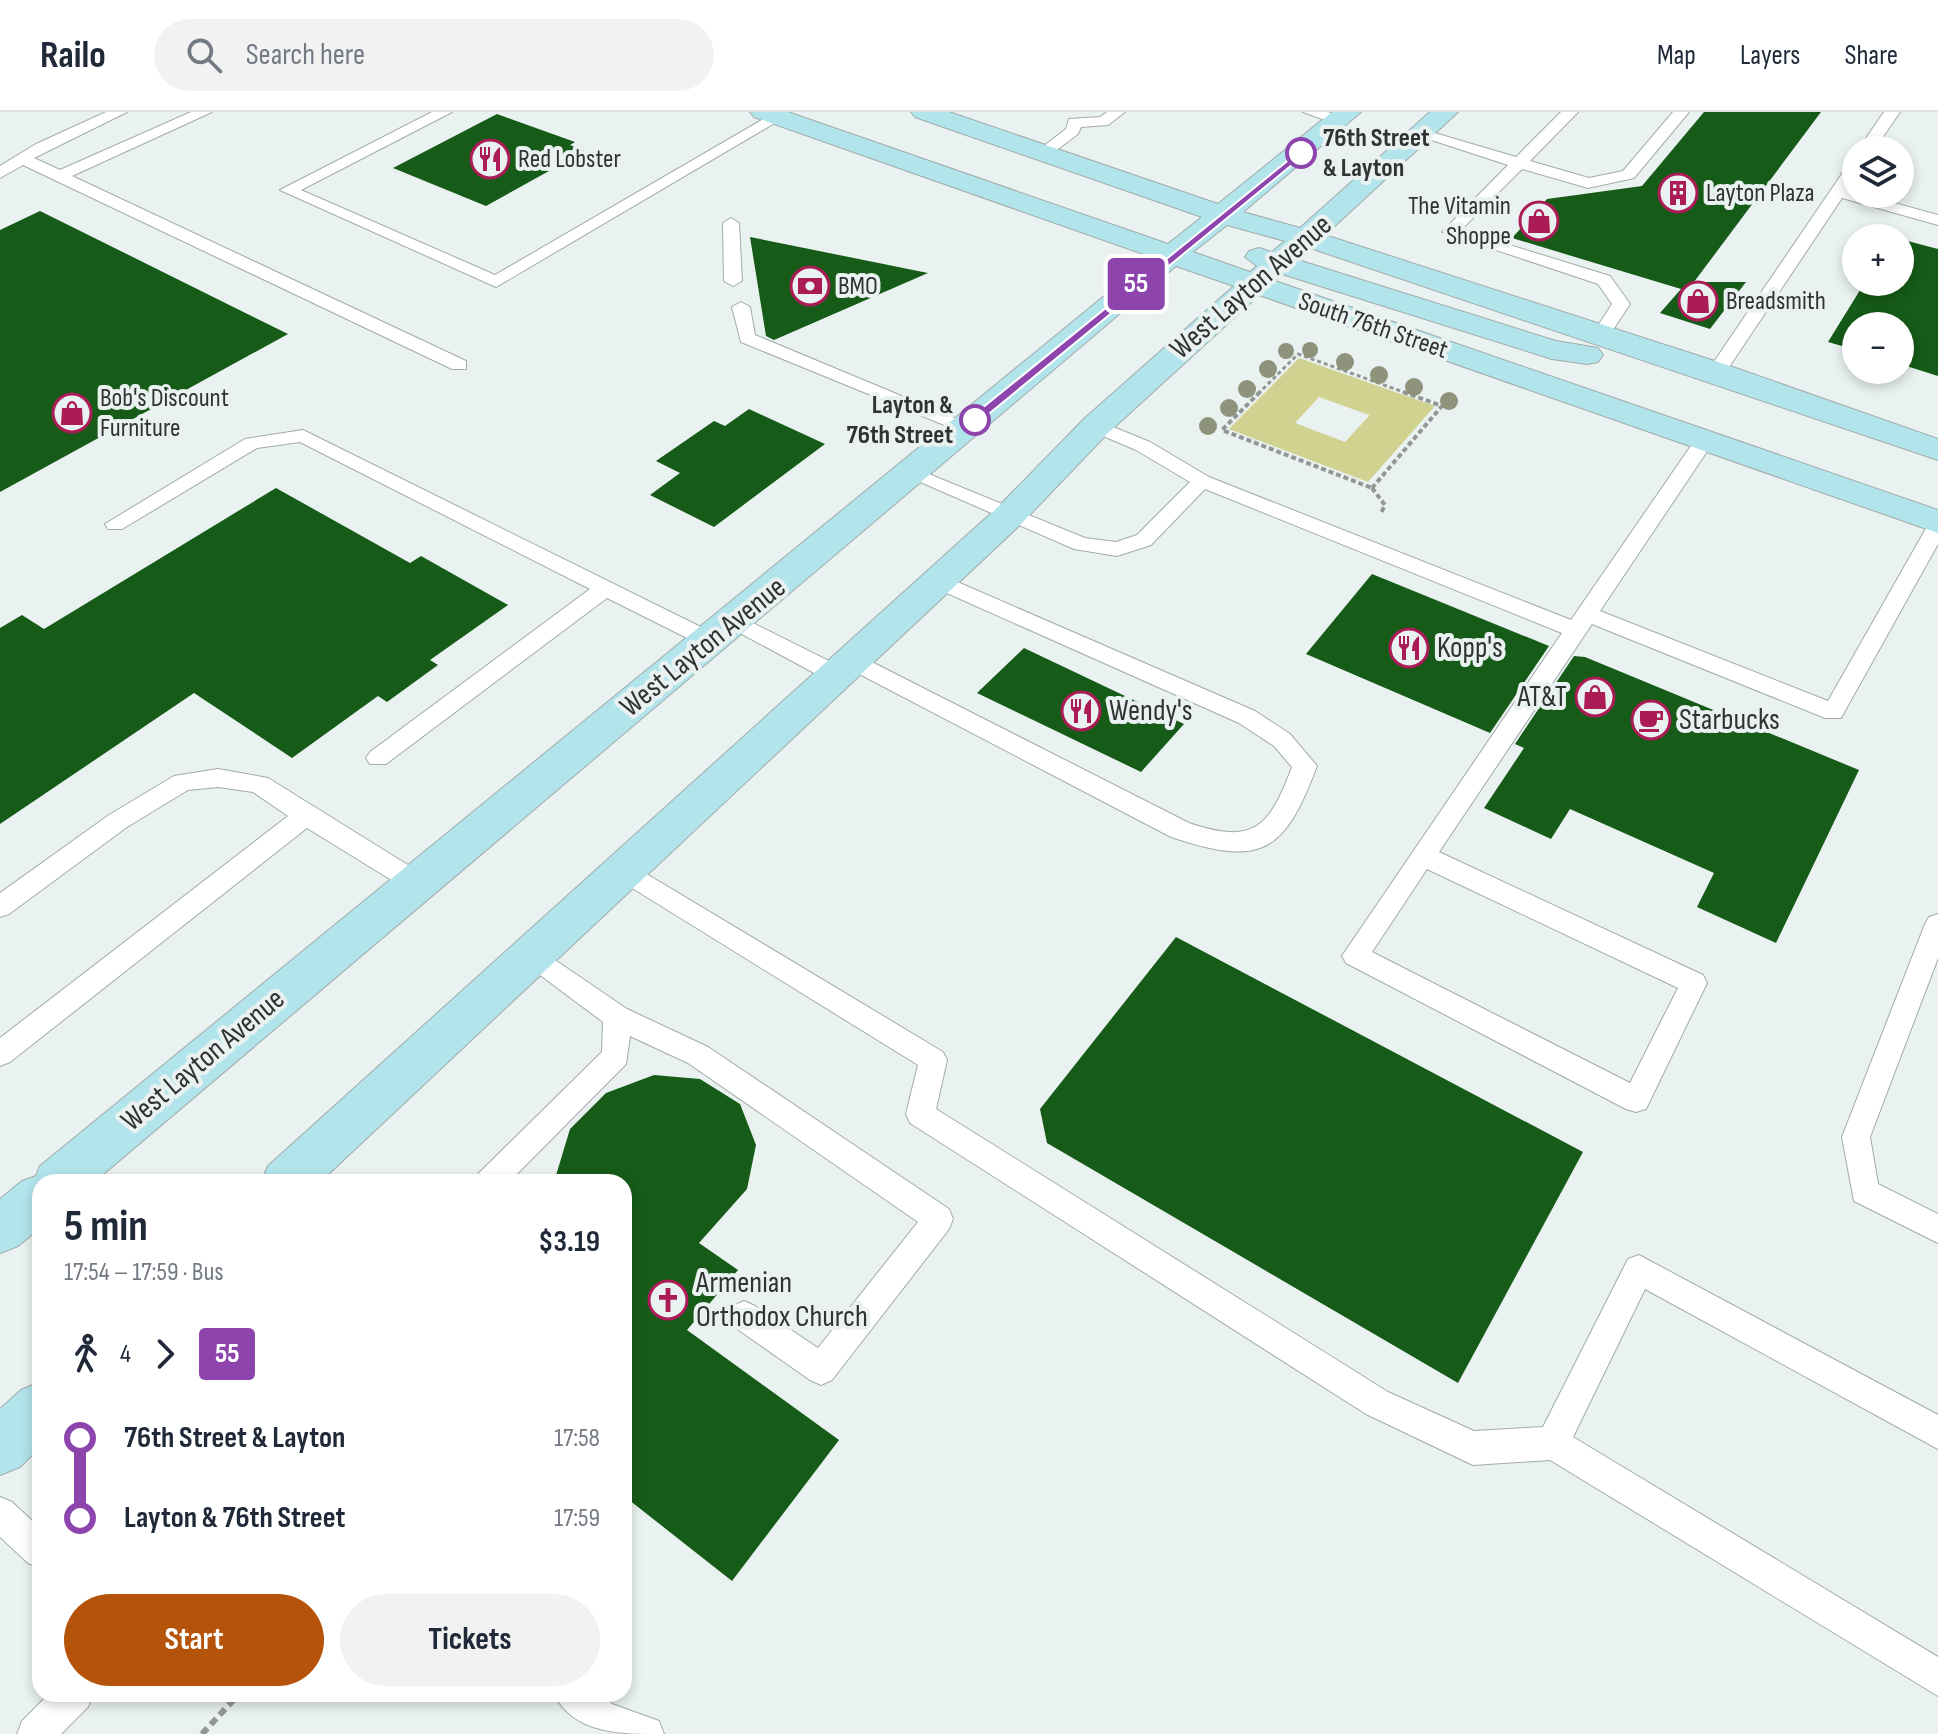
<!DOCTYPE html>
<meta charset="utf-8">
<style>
body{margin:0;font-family:"Sofia Sans Condensed",sans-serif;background:#f2f2f3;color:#1f2937;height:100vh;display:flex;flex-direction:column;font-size:30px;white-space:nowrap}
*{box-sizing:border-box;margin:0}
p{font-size:26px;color:#747a83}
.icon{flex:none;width:44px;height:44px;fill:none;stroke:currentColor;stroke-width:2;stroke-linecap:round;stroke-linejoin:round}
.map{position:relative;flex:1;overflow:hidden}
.details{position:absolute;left:32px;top:1062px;width:600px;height:528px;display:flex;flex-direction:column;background:#fff;border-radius:24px;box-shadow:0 4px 12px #0003}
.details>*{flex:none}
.badge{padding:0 16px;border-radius:6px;font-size:28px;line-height:52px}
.fabs{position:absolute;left:1842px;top:24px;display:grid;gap:16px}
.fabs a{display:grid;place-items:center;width:72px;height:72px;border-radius:50%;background:#fff;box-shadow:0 4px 12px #0003;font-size:40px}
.map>.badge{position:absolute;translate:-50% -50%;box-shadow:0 0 0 4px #fff}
.legs{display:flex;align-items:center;gap:12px;height:88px;padding:0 32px;font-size:26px}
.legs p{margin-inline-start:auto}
.head{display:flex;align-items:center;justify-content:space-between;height:136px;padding:0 32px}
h1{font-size:44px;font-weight:700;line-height:60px}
.cta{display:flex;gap:16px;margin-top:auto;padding:16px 32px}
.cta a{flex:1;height:92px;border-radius:48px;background:#b45309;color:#fff;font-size:32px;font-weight:700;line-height:92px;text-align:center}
.cta a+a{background:#f2f2f3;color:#1f2937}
ul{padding:0 32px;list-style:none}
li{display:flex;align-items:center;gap:28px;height:80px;font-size:30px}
li i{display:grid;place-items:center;width:12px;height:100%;margin:0 10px;background:currentColor}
li i::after{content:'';width:20px;height:20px;margin:-10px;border:6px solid;border-radius:50%;background:#fff}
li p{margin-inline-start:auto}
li:first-child i{background:linear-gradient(#0000 50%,currentColor 0)}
li:last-child i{background:linear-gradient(currentColor 50%,#0000 0)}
header{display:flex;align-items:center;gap:48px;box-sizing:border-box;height:112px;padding:0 40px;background:#fff;border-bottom:2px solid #e0e1e3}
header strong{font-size:38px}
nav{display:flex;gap:44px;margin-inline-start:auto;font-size:28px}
.search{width:560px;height:72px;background:#f2f2f3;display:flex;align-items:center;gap:20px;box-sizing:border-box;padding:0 28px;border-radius:44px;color:#747a83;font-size:30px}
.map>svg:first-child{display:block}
.green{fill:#d2d290;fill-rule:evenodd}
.building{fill:#165b17}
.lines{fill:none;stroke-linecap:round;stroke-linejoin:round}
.lane-casing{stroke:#a2aba9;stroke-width:2}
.secondary-casing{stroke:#a2aba9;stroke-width:2}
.path-far2{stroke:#919796;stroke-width:3;stroke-dasharray:4 3;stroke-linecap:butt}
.path-far1{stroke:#919796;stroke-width:4;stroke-dasharray:5 3;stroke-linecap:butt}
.path{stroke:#919796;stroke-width:6;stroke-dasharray:8 5;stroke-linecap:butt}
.lane{fill:#fff;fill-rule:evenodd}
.secondary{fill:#b2e4ec;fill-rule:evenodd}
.tree{fill:#8f937b}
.line-1{fill:#8e44ad;stroke:#fff;stroke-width:2}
.stop-1-dot{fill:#fff;stroke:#8e44ad;stroke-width:4}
.labels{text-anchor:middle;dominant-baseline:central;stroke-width:8;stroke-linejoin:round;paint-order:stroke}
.far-stop-label{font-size:26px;font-weight:bold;fill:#303332;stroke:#e9f2f0;text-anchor:start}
.far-poi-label{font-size:26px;fill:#303332;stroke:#e9f2f0;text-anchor:start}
.far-street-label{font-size:26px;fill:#303332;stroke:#e9f2f0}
.street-label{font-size:30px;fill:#303332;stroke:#e9f2f0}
.poi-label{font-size:30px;fill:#303332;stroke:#e9f2f0;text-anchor:start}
</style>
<header>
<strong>Railo</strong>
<div class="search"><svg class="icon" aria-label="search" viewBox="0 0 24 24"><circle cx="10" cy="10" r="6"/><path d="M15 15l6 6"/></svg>Search here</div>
<nav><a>Map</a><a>Layers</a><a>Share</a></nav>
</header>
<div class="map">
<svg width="1938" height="1622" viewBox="0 0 1938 1622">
<rect width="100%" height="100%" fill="#e9f2f0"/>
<path class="green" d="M 1299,246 L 1435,294 L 1368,370 L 1229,317 ZM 1319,285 L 1369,303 L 1369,304 L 1345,330 L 1295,311 Z"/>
<g class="building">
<polygon points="1704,0 1821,0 1694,170 1746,170 1710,217 1660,201 1681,177 1512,126 1547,87 1642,74"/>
<polygon points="497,2 575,30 570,33 585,39 486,94 393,56"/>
<polygon points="40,99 288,222 0,380 0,118"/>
<polygon points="750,125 928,161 774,228 766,224"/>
<polygon points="1900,127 1938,137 1938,264 1900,252 1900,214 1856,214 1856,238 1828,230 1865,170 1900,170"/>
<polygon points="749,297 825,332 714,415 650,383 680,361 656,349 714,309 725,314"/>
<polygon points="276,376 410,451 421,444 508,493 430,548 438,553 387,590 378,584 292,646 194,581 0,712 0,516 22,503 44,517"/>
<polygon points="1372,462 1549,534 1490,621 1306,542"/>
<polygon points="1024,536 1184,612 1141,660 977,581"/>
<polygon points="1574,544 1585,545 1859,658 1776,831 1697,795 1714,761 1570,697 1551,727 1484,696 1524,636 1515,632"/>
<polygon points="1176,825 1583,1040 1458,1271 1047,1031 1040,997"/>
<polygon points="654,963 700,967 740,992 756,1033 747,1077 699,1131 738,1158 687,1218 839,1328 732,1469 624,1384 624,1070 554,1070 570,1017 606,981"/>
</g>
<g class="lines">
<defs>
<g id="lane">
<polygon points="106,0 127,0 34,46 60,58 191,0 212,0 72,64 466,249 466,257 452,257 23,53 0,66 0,54 36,32"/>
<polygon points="432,0 452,0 301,78 495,163 772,2 785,5 496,175 280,78"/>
<polygon points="1107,0 1125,0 1108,13 1081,15 1078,22 1050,43 1036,40 1066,17 1069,7 1100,5"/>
<polygon points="1303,0 1328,0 1347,8 1339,13"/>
<polygon points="1561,0 1578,0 1530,49 1589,66 1623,59 1673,0 1689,0 1634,66 1588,76 1522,57 1461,118 1610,164 1630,192 1607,227 1601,228 1592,223 1612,192 1598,172 1442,120 1508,53 1413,22 1421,17 1516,45"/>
<polygon points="1884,0 1900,0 1874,38 1858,38"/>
<polygon points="1856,48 1856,65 1847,78 1938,103 1938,113 1842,86 1723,264 1709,264 1707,260 1850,50"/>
<polygon points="731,106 739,111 742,169 733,174 724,169 723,111"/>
<polygon points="741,190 750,195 755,223 976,315 966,321 959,319 741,230 732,195"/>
<path d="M 1096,308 L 1150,330 L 1209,365 L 1571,508 L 1697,325 L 1711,325 L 1714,329 L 1600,499 L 1828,589 L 1928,413 L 1938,407 L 1938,432 L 1841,606 L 1825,606 L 1592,512 L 1439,740 L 1703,863 L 1707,871 L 1646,997 L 1636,1000 L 1626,997 L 1346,851 L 1342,844 L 1562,521 L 1205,377 L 1151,433 L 1117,444 L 1074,437 L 902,362 L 905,358 L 919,358 L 1085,426 L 1116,430 L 1137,423 L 1190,370 L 1136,338 L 1089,318 L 1086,314 ZM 1427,757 L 1678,876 L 1630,971 L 1372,840 Z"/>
<polygon points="303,318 719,524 722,529 711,536 703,534 607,486 386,652 370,652 366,646 370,640 590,477 300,330 257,336 122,417 108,417 105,412 245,327"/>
<path d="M 939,462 L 1255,599 L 1290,622 L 1317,654 C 1284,742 1261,755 1171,725 L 844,554 L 841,549 L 844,544 L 860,544 L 1189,711 C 1254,733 1269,716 1292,655 L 1274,634 L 1239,611 L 931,474 L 928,469 L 931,464 Z"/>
<polygon points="735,502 845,557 848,563 837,571 829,569 727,514 724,509 727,504"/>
<polygon points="218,657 268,666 424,763 428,770 424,777 415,780 406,777 307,716 10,950 0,954 0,926 288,704 253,680 218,675 188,678 127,715 9,802 0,805 0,781 109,703 174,664"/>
<polygon points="625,749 943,940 947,948 936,997 1388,1280 1474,1319 1543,1315 1628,1147 1639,1143 1938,1303 1938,1337 1645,1177 1573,1325 1938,1545 1938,1584 1550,1348 1473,1353 1366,1302 910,1011 906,1002 918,953 616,766 612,759 616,752"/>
<polygon points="1938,802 1938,846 1870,1025 1878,1072 1938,1102 1938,1131 1854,1089 1842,1025 1925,812 1929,805"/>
<polygon points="533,833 627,897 708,935 949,1097 953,1107 949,1117 832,1268 821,1273 810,1268 733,1214 728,1204 733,1194 744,1189 755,1194 818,1236 918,1110 688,951 630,924 626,952 509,1070 474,1070 479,1061 602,940 603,910 524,851 520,844 524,837"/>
<polygon points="0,1385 12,1390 40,1416 40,1456 28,1451 0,1425"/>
<polygon points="49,1582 93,1582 88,1595 61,1622 17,1622 22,1609"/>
<path d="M 554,1582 L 600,1582 L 612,1592 L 659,1609 L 664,1622 C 620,1622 574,1622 554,1582 Z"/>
</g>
<g id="secondary">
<path d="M 750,0 L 788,0 L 1168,132 L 1202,105 L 915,5 L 911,0 L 949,0 L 1218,92 L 1332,0 L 1361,0 L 1243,100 L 1300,116 L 1430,0 L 1458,0 L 1325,123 L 1727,253 L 1938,327 L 1938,348 L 1310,136 L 1298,148 L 1556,229 L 1598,236 L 1603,243 L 1598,250 L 1587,252 L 1552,247 L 1282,162 L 1275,169 L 1938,398 L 1938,421 L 1259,183 L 1108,321 L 1021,412 L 320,1070 L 261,1070 L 268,1054 L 997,396 L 1084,307 L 1234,174 L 1176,154 L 94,1070 L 40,1070 L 40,1116 L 18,1134 L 0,1141 L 0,1087 L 22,1069 L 36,1064 L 40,1054 L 1152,145 L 754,5 ZM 1227,113 L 1285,129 L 1272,140 L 1259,136 L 1249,139 L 1245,145 L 1257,154 L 1250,160 L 1193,140 Z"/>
<polygon points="40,1270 40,1335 20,1355 0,1363 0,1297 21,1278"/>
</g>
</defs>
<use href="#lane" class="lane-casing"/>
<use href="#secondary" class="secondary-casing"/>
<polyline class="path-far2" points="1258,282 1298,242 1409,282"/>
<g class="path-far1">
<polyline points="1260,280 1222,318 1372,376"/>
<polyline points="1372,376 1385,393 1381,401"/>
<polyline points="1372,376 1442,294 1403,280"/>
</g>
<polyline class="path" points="202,1622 239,1582"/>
<use href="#lane" class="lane"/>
<use href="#secondary" class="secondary"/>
</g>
<g class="tree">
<circle cx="1310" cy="238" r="8"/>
<circle cx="1286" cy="239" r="8"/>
<circle cx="1345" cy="250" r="9"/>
<circle cx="1268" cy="257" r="9"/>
<circle cx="1379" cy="263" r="9"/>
<circle cx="1414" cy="275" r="9"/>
<circle cx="1247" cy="277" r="9"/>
<circle cx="1449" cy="289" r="9"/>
<circle cx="1229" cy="296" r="9"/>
<circle cx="1208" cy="314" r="9"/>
</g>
<polygon class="line-1" points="1301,38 1304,43 979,310 971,310 971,305"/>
<defs>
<symbol id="restaurant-ring" viewBox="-11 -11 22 22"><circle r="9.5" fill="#e9f2f0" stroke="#ab1b55" stroke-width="1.5"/><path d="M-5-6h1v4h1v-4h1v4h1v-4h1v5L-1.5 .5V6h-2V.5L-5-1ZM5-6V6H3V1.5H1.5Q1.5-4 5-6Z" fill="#ab1b55"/></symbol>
<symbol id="building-ring" viewBox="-11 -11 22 22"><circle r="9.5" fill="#e9f2f0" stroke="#ab1b55" stroke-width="1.5"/><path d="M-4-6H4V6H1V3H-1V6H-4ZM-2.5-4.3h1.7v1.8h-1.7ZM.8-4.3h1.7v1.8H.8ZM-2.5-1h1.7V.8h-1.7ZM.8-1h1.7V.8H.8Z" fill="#ab1b55"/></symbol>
<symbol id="shop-ring" viewBox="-11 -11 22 22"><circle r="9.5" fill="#e9f2f0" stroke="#ab1b55" stroke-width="1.5"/><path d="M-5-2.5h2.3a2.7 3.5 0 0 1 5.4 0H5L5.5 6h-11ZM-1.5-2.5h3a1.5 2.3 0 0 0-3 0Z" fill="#ab1b55"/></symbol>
<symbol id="bank-ring" viewBox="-11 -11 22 22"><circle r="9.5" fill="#e9f2f0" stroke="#ab1b55" stroke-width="1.5"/><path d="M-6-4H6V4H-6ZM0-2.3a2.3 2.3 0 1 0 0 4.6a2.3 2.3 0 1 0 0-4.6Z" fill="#ab1b55"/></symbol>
<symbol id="cafe-ring" viewBox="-11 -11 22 22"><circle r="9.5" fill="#e9f2f0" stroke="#ab1b55" stroke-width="1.5"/><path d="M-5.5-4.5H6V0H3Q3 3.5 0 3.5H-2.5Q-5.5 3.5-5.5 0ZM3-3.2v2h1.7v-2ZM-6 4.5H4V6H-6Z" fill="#ab1b55"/></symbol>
<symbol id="church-ring" viewBox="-11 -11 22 22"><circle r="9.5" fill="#e9f2f0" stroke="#ab1b55" stroke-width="1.5"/><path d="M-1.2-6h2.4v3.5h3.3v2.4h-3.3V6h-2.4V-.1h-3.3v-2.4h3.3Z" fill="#ab1b55"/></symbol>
</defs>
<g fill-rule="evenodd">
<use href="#restaurant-ring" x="468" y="25" width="44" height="44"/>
<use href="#building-ring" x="1656" y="59" width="44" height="44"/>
<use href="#shop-ring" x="1517" y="87" width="44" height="44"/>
<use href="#bank-ring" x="788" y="152" width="44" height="44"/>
<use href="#shop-ring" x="1676" y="167" width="44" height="44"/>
<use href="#shop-ring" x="50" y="279" width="44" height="44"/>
<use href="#restaurant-ring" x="1387" y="514" width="44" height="44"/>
<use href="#shop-ring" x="1573" y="563" width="44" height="44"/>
<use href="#restaurant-ring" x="1059" y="577" width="44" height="44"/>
<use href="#cafe-ring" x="1629" y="586" width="44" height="44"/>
<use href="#church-ring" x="646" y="1166" width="44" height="44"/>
</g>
<g class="stop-1-dot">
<circle cx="1301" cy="41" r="14"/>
<circle cx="975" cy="308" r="14"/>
</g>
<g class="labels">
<g class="far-stop-label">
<text x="1323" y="26">76th Street<tspan x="1323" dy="30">&amp; Layton</tspan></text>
<text x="953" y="293" text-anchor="end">Layton &amp;<tspan x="953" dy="30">76th Street</tspan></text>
</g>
<g class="far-poi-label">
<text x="518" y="47">Red Lobster</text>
<text x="1706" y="81">Layton Plaza</text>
<text x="1511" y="94" text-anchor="end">The Vitamin<tspan x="1511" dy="30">Shoppe</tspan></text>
<text x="838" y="174">BMO</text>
<text x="1726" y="189">Breadsmith</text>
<text x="100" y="286">Bob's Discount<tspan x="100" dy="30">Furniture</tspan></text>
</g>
<g class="far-street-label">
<text transform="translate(1373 214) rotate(19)">South 76th Street</text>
</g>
<g class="street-label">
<text transform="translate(1251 175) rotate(-41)">West Layton Avenue</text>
<text transform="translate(703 535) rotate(-39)">West Layton Avenue</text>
<text transform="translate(203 948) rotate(-40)">West Layton Avenue</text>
</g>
<g class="poi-label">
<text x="1437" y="536">Kopp's</text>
<text x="1567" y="585" text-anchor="end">AT&amp;T</text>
<text x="1109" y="599">Wendy's</text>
<text x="1679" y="608">Starbucks</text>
<text x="696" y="1171">Armenian<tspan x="696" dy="34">Orthodox Church</tspan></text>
</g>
</g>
</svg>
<div class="fabs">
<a><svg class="icon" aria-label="layers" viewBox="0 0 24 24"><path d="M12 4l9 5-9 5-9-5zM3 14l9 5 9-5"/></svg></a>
<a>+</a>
<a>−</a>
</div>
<b class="badge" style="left:1136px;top:172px;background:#8e44ad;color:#fff">55</b>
<section class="details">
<div class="head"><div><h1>5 min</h1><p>17:54 – 17:59 · Bus</p></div><b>$3.19</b></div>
<div class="legs"><svg class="icon" aria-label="walk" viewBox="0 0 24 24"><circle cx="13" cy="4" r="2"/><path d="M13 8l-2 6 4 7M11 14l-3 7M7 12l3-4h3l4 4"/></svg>4<svg class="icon" aria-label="forward" viewBox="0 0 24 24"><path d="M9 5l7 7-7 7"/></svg><b class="badge" style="background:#8e44ad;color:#fff">55</b></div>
<ul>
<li><i style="color:#8e44ad"></i><b>76th Street &amp; Layton</b><p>17:58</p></li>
<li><i style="color:#8e44ad"></i><b>Layton &amp; 76th Street</b><p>17:59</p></li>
</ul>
<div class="cta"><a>Start</a><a>Tickets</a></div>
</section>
</div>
